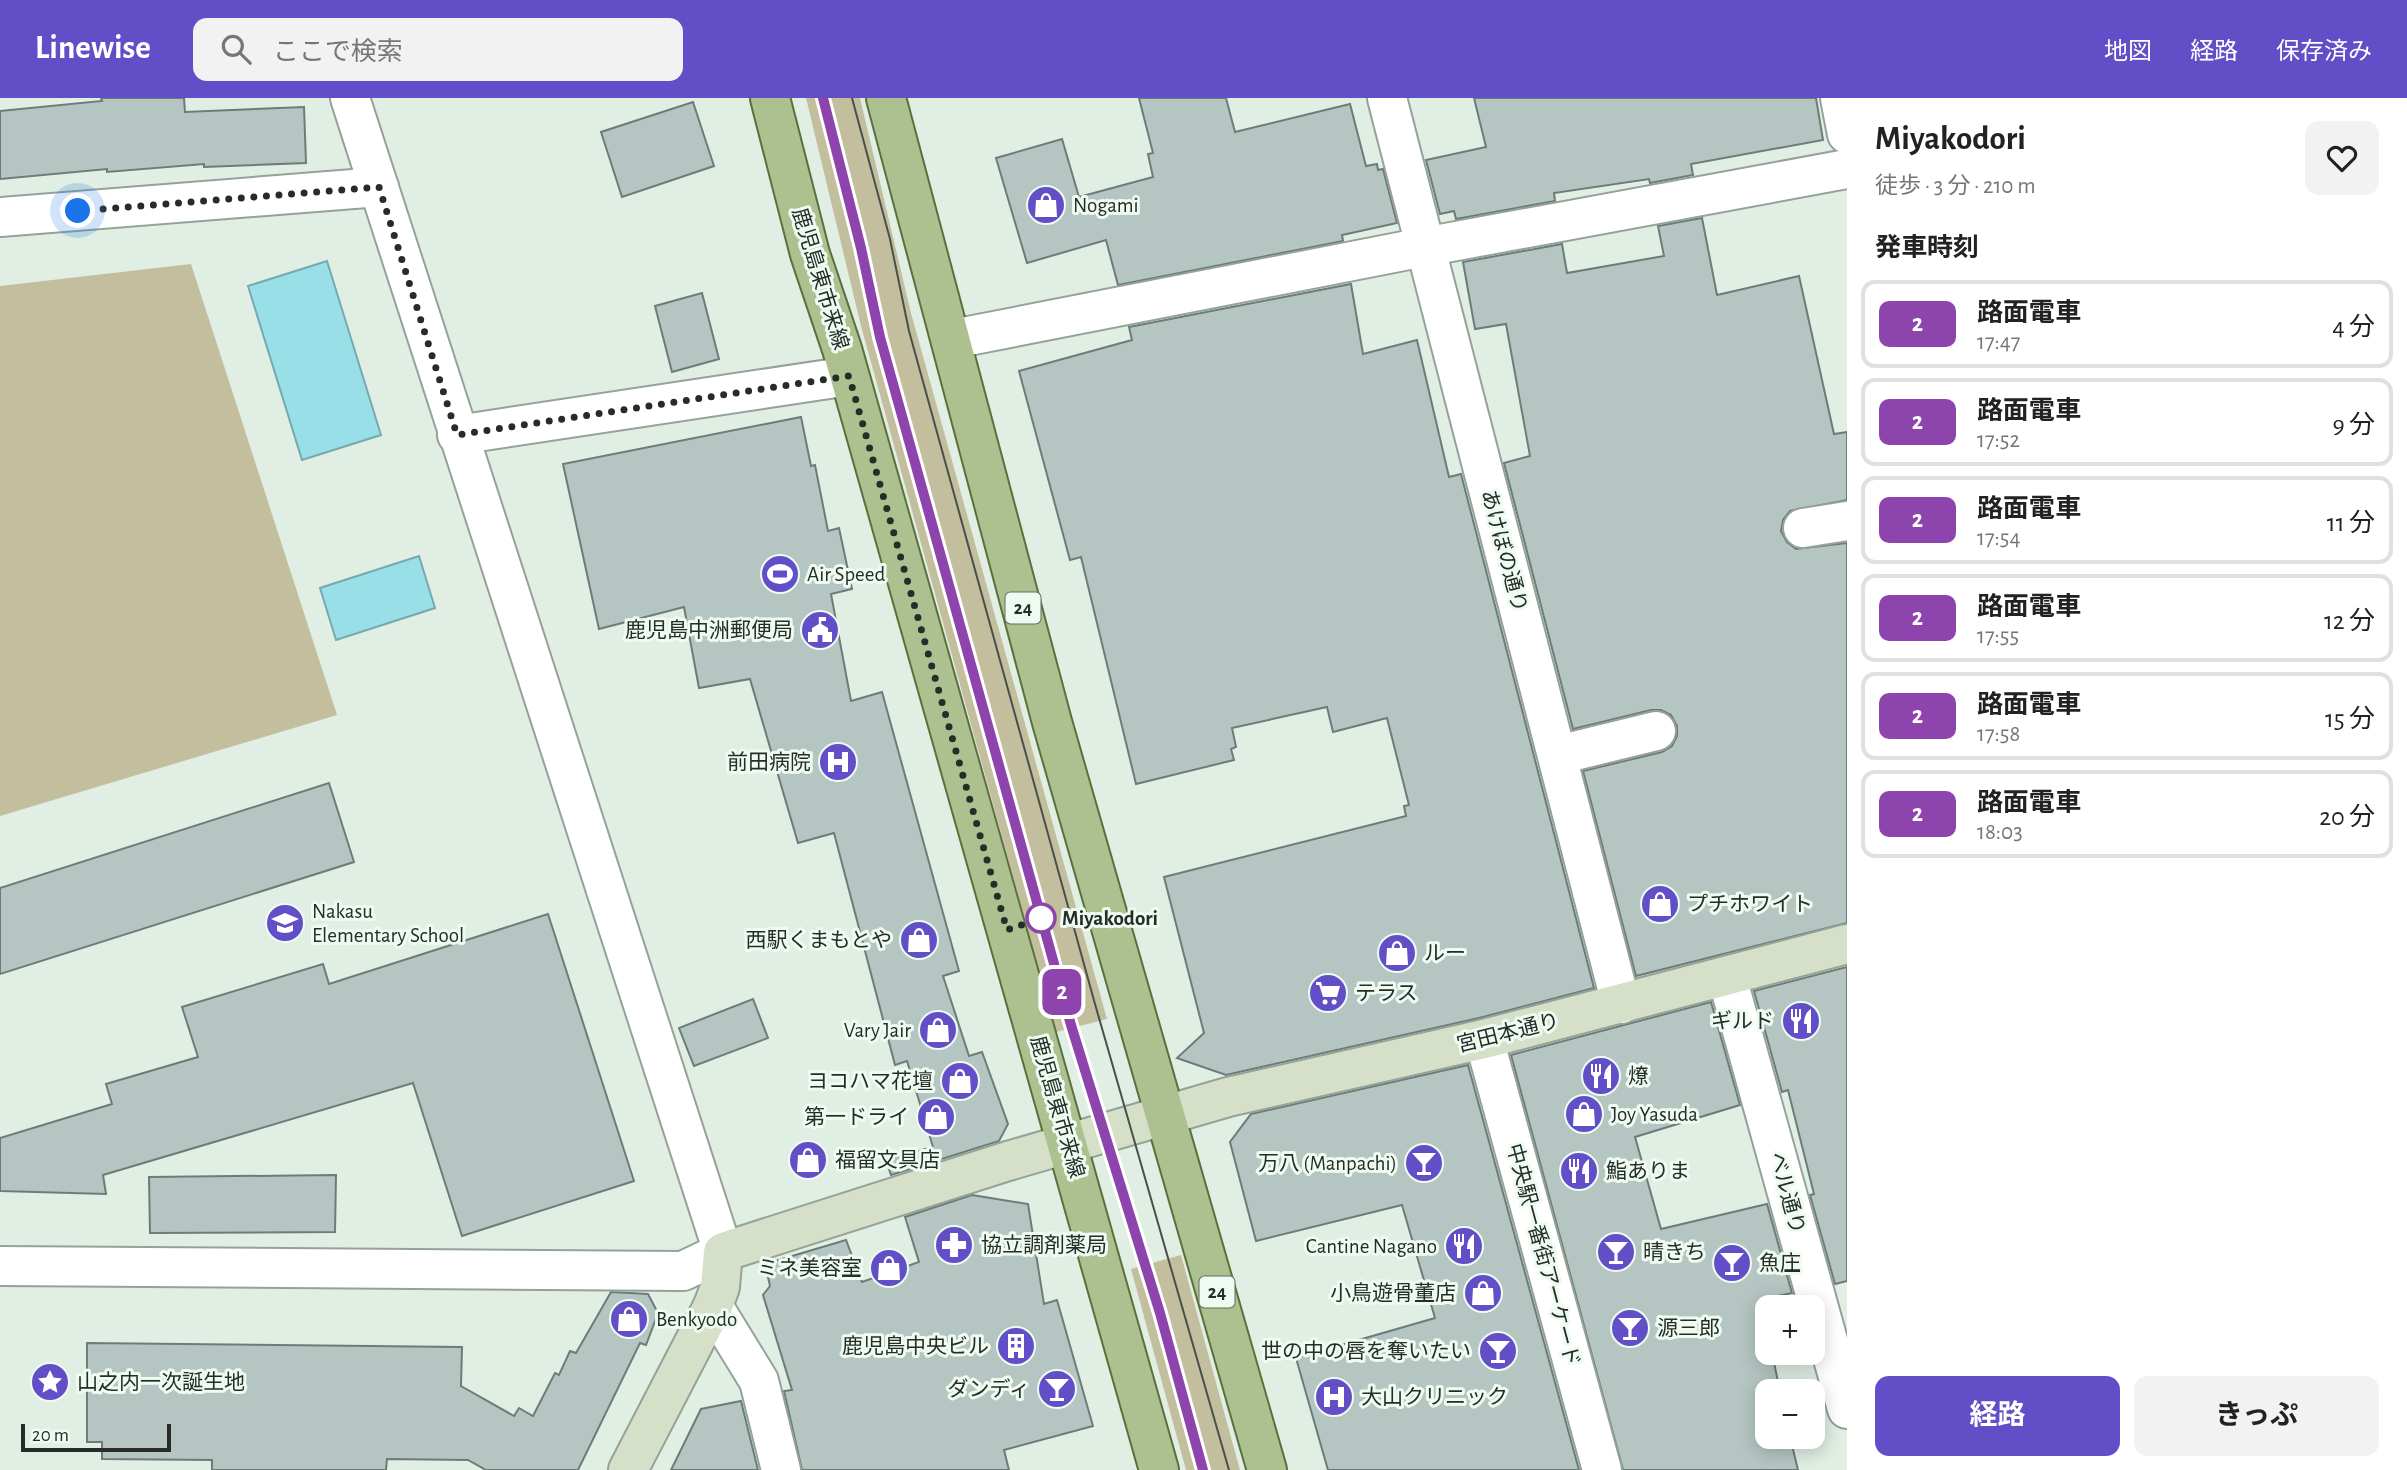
<!DOCTYPE html>
<html lang="ja">
<meta charset="utf-8">
<style>
body{margin:0;font-family:"Alegreya Sans","Noto Sans JP",sans-serif;background:#f2f2f2;color:#222;height:100vh;display:flex;flex-direction:column;font-size:26px;white-space:nowrap}
*{box-sizing:border-box;margin:0}
p{font-size:23px;color:#767676}
.icon{flex:none;width:38px;height:38px;fill:none;stroke:currentColor;stroke-width:2;stroke-linecap:round;stroke-linejoin:round}
.map{position:relative;flex:1;overflow:hidden}
.details{display:flex;flex-direction:column;background:#fff;width:560px}
.details>*{flex:none}
.badge{padding:0 14px;border-radius:10px;font-size:24px;line-height:46px}
.fabs{position:absolute;left:1755px;top:1197px;display:grid;gap:14px}
.fabs a{display:grid;place-items:center;width:70px;height:70px;border-radius:14px;background:#fff;box-shadow:0 4px 18px #0003;font-size:35px}
.scale{position:absolute;left:21px;bottom:18px;width:150px;box-sizing:border-box;padding-left:7px;border:4px solid #272c28;border-top:0;font-size:19px;line-height:24px;white-space:nowrap;color:#272c28;-webkit-text-stroke:5px #edfbf1;paint-order:stroke}
.you{position:absolute;width:35px;height:35px;margin:-18px;border:5px solid #fff;border-radius:50%;background:#1a73e8;box-shadow:0 0 0 10px #1a73e833}
.map>.badge{position:absolute;translate:-50% -50%;box-shadow:0 0 0 4px #fff}
h2{padding:0 28px;font-size:26px;line-height:63px}
.round{display:grid;place-items:center;flex:none;width:74px;height:74px;border-radius:14px;background:#f2f2f2}
.headline{display:flex;align-items:center;justify-content:space-between;height:119px;padding:0 28px}
h1{font-size:33px;font-weight:700;line-height:52px}
.action{display:flex;gap:14px;margin-top:auto;padding:14px 28px}
.action a{flex:1;height:80px;border-radius:14px;background:#624fc8;color:#fff;font-size:28px;font-weight:700;line-height:80px;text-align:center}
.action a+a{background:#f2f2f2;color:#222}
ul{padding:0;list-style:none}
li{display:flex;align-items:center;gap:21px;height:88px;margin:0 14px 10px;padding:0 14px;border:4px solid #e0e0e0;border-radius:14px}
li div{flex:1}
li b{display:block;font-size:26px}
li em{font-style:normal}
li .badge{min-width:77px;font-weight:700;text-align:center}
header{display:flex;align-items:center;gap:42px;box-sizing:border-box;height:98px;padding:0 35px;background:#624fc8;color:#fff}
header strong{font-size:33px}
nav{display:flex;gap:38px;margin-inline-start:auto;font-size:24px}
.search{width:490px;height:63px;background:#f2f2f2;display:flex;align-items:center;gap:18px;box-sizing:border-box;padding:0 24px;border-radius:14px;color:#767676;font-size:26px}
main{display:flex;flex:1;min-height:0}
.map>svg:first-child{display:block}
.green{fill:#c3bf9e}
.water{fill:#98dfe8;stroke:#76a9ae;stroke-width:2}
.building{fill:#b5c6c2;stroke:#6c7d79;stroke-width:2}
.lines{fill:none;stroke-linecap:round;stroke-linejoin:round}
.street-casing{stroke:#95a299;stroke-width:42}
.secondary-casing{stroke:#95a299;stroke-width:42}
.primary-casing{stroke:#5a713c;stroke-width:42}
.street{stroke:#fff;stroke-width:38}
.secondary{stroke:#d6e0c8;stroke-width:38}
.primary{stroke:#acc090;stroke-width:38}
.tram{stroke:#49504b;stroke-width:2}
.line-casing{stroke:#fff;stroke-width:16}
.line{stroke:#8e44ad;stroke-width:10}
.walk{stroke:#272c28;stroke-width:7;stroke-dasharray:0 12.6}
.stop-dot{fill:#fff;stroke:#8e44ad;stroke-width:3.5}
.labels{text-anchor:middle;dominant-baseline:central;stroke-width:6;stroke-linejoin:round;paint-order:stroke}
.shield{fill:#edfbf1;stroke:#626a64;stroke-width:2}
.shield-label{font-size:19px;font-weight:bold;fill:#272c28}
.poi-label{font-size:21px;fill:#272c28;stroke:#edfbf1;text-anchor:start}
.street-label{font-size:21px;fill:#272c28;stroke:#edfbf1}
.stop-label{font-size:21px;font-weight:bold;fill:#272c28;stroke:#edfbf1;text-anchor:start}
</style>
<header>
<strong>Linewise</strong>
<div class="search"><svg class="icon" aria-label="search" viewBox="0 0 24 24"><circle cx="10" cy="10" r="6"/><path d="M15 15l6 6"/></svg>ここで検索</div>
<nav><a>地図</a><a>経路</a><a>保存済み</a></nav>
</header>
<main>
<div class="map">
<svg width="1847" height="1372" viewBox="0 0 1847 1372">
<rect width="100%" height="100%" fill="#e0eee4"/>
<g class="green">
<polygon points="806,0 860,0 911,215 1107,921 1056,934 861,228"/>
<polygon points="191,166 337,617 0,718 0,188"/>
<polygon points="1181,1157 1240,1372 1186,1372 1131,1171"/>
</g>
<g class="water">
<polygon points="327,163 381,337 302,362 248,188"/>
<polygon points="419,458 435,510 336,542 320,490"/>
</g>
<g class="building">
<polygon points="101,0 184,0 185,14 304,9 306,65 204,69 204,66 107,74 107,71 0,81 0,13 102,3"/>
<polygon points="1139,0 1226,0 1235,34 1350,6 1366,68 1377,66 1378,72 1383,71 1397,125 1342,137 1343,143 1118,187 1106,142 1027,165 996,60 1062,41 1079,99 1153,79 1148,56 1153,55"/>
<polygon points="1474,0 1816,0 1823,42 1691,66 1693,77 1650,85 1649,81 1554,95 1555,103 1456,121 1454,113 1440,116 1426,62 1486,49"/>
<polygon points="693,4 714,68 622,99 601,34"/>
<polygon points="1702,120 1717,197 1799,178 1834,336 1847,334 1847,402 1790,413 1783,422 1781,433 1787,444 1796,451 1847,445 1847,825 1636,878 1583,673 1662,654 1672,648 1677,638 1677,628 1671,617 1661,612 1651,612 1573,631 1504,365 1530,358 1506,226 1475,231 1463,164 1562,146 1567,175 1664,158 1658,128"/>
<polygon points="1351,186 1363,256 1417,242 1449,379 1461,376 1594,890 1479,920 1226,977 1177,960 1204,935 1164,779 1406,718 1404,708 1409,707 1387,620 1333,634 1327,609 1232,630 1236,649 1231,651 1234,662 1136,686 1081,459 1070,462 1019,273 1132,242 1129,229"/>
<polygon points="702,195 719,261 672,274 655,208"/>
<polygon points="801,319 811,368 815,367 828,433 839,430 852,491 831,496 851,603 882,594 959,873 943,878 969,958 982,954 1008,1026 999,1043 891,1077 886,1062 933,1049 907,963 895,967 834,735 798,745 750,581 699,590 684,509 599,531 563,366"/>
<polygon points="329,685 354,764 0,876 0,790"/>
<polygon points="548,816 634,1083 462,1138 413,985 103,1077 106,1096 0,1093 0,1040 112,1006 106,986 198,959 182,909 323,866 329,886"/>
<polygon points="1847,869 1847,1183 1835,1186 1810,1097 1814,1096 1788,992 1782,994 1754,893"/>
<polygon points="753,901 768,940 694,968 679,930"/>
<polygon points="1711,904 1740,1007 1635,1039 1661,1131 1767,1106 1792,1195 1760,1202 1768,1236 1768,1255 1772,1255 1780,1293 1768,1293 1768,1339 1790,1339 1798,1372 1623,1372 1511,957"/>
<polygon points="1468,967 1579,1372 1328,1372 1296,1260 1435,1220 1402,1107 1256,1143 1230,1044 1251,1016"/>
<polygon points="336,1077 335,1134 150,1135 149,1079"/>
<polygon points="972,1097 1028,1106 1044,1206 1057,1202 1093,1328 1004,1352 1009,1372 802,1372 784,1293 792,1292 763,1197 770,1188 765,1166 846,1142 862,1184 919,1164 905,1119"/>
<polygon points="611,1194 648,1196 658,1215 646,1247 640,1245 578,1372 486,1372 468,1362 387,1361 386,1372 212,1372 212,1362 102,1361 102,1344 87,1344 87,1245 462,1249 461,1288 514,1318 519,1310 533,1318 555,1275 559,1277 570,1253 576,1255"/>
<polygon points="741,1303 758,1372 671,1372 701,1311"/>
</g>
<g class="lines">
<defs>
<g id="street">
<polyline points="1387,0 1621,906"/>
<polyline points="1840,0 1847,36"/>
<polyline points="0,119 379,89"/>
<polyline points="953,241 1424,149 1847,71"/>
<polyline points="457,337 849,278"/>
<polyline points="1803,430 1847,423"/>
<polyline points="1558,657 1656,633"/>
<polyline points="1727,879 1847,1311"/>
<polyline points="1484,941 1602,1372"/>
<polyline points="0,1168 683,1173 723,1154 350,0"/>
<polyline points="713,1208 759,1283 781,1372"/>
</g>
<polyline id="secondary" points="628,1372 713,1208 720,1189 723,1154 1008,1063 1228,999 1484,941 1847,846"/>
<g id="primary">
<polyline points="770,0 810,156 842,251 1159,1372"/>
<polyline points="886,0 1052,624 1267,1372"/>
</g>
</defs>
<use href="#street" class="street-casing"/>
<use href="#secondary" class="secondary-casing"/>
<use href="#primary" class="primary-casing"/>
<use href="#street" class="street"/>
<use href="#secondary" class="secondary"/>
<use href="#primary" class="primary"/>
<g class="tram">
<polyline points="823,0 861,150 880,239 1071,927 1160,1215 1203,1372"/>
<polyline points="852,0 890,141 909,233 1095,906 1229,1372"/>
</g>
</g>
<g class="lines">
<defs>
<polyline id="line" points="823,0 861,150 880,239 917,372 1071,927 1160,1215 1203,1372"/>
</defs>
<use href="#line" class="line-casing"/>
<use href="#line" class="line"/>
<polyline class="walk" points="78,113 379,89 457,337 849,278 1007,832 1041,820"/>
</g>
<defs>
<symbol id="shop-disc" viewBox="-11 -11 22 22"><circle r="9.5" fill="#624fc8" stroke="#edfbf1"/><path d="M-5-2.5h2.3a2.7 3.5 0 0 1 5.4 0H5L5.5 6h-11ZM-1.5-2.5h3a1.5 2.3 0 0 0-3 0Z" fill="#fff"/></symbol>
<symbol id="stadium-disc" viewBox="-11 -11 22 22"><circle r="9.5" fill="#624fc8" stroke="#edfbf1"/><path d="M0-5a6.5 5 0 1 0 0 10a6.5 5 0 1 0 0-10ZM-3.5-1.8h7v3.6h-7Z" fill="#fff"/></symbol>
<symbol id="civic-disc" viewBox="-11 -11 22 22"><circle r="9.5" fill="#624fc8" stroke="#edfbf1"/><path d="M-.6-6.5H3V-4.5H.6V-3L4-1V1h2V6H-6V1h2V-1L-.6-3ZM-1.2 2.5V6h2.4V2.5Z" fill="#fff"/></symbol>
<symbol id="hospital-disc" viewBox="-11 -11 22 22"><circle r="9.5" fill="#624fc8" stroke="#edfbf1"/><path d="M-5-5h3v3.5h4V-5h3V5h-3V1.5h-4V5h-3Z" fill="#fff"/></symbol>
<symbol id="school-disc" viewBox="-11 -11 22 22"><circle r="9.5" fill="#624fc8" stroke="#edfbf1"/><path d="M0-5L7-2L0 1L-7-2ZM-4 1L0 2.5L4 1V4Q0 6-4 4Z" fill="#fff"/></symbol>
<symbol id="supermarket-disc" viewBox="-11 -11 22 22"><circle r="9.5" fill="#624fc8" stroke="#edfbf1"/><path d="M-6-5.5h2.5l.6 2H6L4.5 2H-2.5L-4.4-4H-6ZM-1.5 3.2a1.3 1.3 0 1 0 .1 0ZM3 3.2a1.3 1.3 0 1 0 .1 0Z" fill="#fff"/></symbol>
<symbol id="restaurant-disc" viewBox="-11 -11 22 22"><circle r="9.5" fill="#624fc8" stroke="#edfbf1"/><path d="M-5-6h1v4h1v-4h1v4h1v-4h1v5L-1.5 .5V6h-2V.5L-5-1ZM5-6V6H3V1.5H1.5Q1.5-4 5-6Z" fill="#fff"/></symbol>
<symbol id="bar-disc" viewBox="-11 -11 22 22"><circle r="9.5" fill="#624fc8" stroke="#edfbf1"/><path d="M-6-5H6L.8 .8V4.5H3.5V6h-7V4.5H-.8V.8Z" fill="#fff"/></symbol>
<symbol id="pharmacy-disc" viewBox="-11 -11 22 22"><circle r="9.5" fill="#624fc8" stroke="#edfbf1"/><path d="M-2-6h4v4h4v4h-4v4h-4v-4h-4v-4h4Z" fill="#fff"/></symbol>
<symbol id="building-disc" viewBox="-11 -11 22 22"><circle r="9.5" fill="#624fc8" stroke="#edfbf1"/><path d="M-4-6H4V6H1V3H-1V6H-4ZM-2.5-4.3h1.7v1.8h-1.7ZM.8-4.3h1.7v1.8H.8ZM-2.5-1h1.7V.8h-1.7ZM.8-1h1.7V.8H.8Z" fill="#fff"/></symbol>
<symbol id="sight-disc" viewBox="-11 -11 22 22"><circle r="9.5" fill="#624fc8" stroke="#edfbf1"/><path d="M0-6L1.8-2.2L6-1.7L2.9 1.2L3.7 5.4L0 3.3L-3.7 5.4L-2.9 1.2L-6-1.7L-1.8-2.2Z" fill="#fff"/></symbol>
</defs>
<g fill-rule="evenodd">
<use href="#shop-disc" x="1024" y="85" width="44" height="44"/>
<use href="#stadium-disc" x="758" y="454" width="44" height="44"/>
<use href="#civic-disc" x="798" y="510" width="44" height="44"/>
<use href="#hospital-disc" x="816" y="642" width="44" height="44"/>
<use href="#shop-disc" x="1638" y="784" width="44" height="44"/>
<use href="#school-disc" x="263" y="803" width="44" height="44"/>
<use href="#shop-disc" x="897" y="820" width="44" height="44"/>
<use href="#shop-disc" x="1375" y="833" width="44" height="44"/>
<use href="#supermarket-disc" x="1306" y="873" width="44" height="44"/>
<use href="#restaurant-disc" x="1779" y="901" width="44" height="44"/>
<use href="#shop-disc" x="916" y="910" width="44" height="44"/>
<use href="#restaurant-disc" x="1579" y="956" width="44" height="44"/>
<use href="#shop-disc" x="938" y="961" width="44" height="44"/>
<use href="#shop-disc" x="1562" y="994" width="44" height="44"/>
<use href="#shop-disc" x="914" y="997" width="44" height="44"/>
<use href="#shop-disc" x="786" y="1040" width="44" height="44"/>
<use href="#bar-disc" x="1402" y="1043" width="44" height="44"/>
<use href="#restaurant-disc" x="1557" y="1051" width="44" height="44"/>
<use href="#pharmacy-disc" x="932" y="1125" width="44" height="44"/>
<use href="#restaurant-disc" x="1442" y="1126" width="44" height="44"/>
<use href="#bar-disc" x="1594" y="1132" width="44" height="44"/>
<use href="#bar-disc" x="1710" y="1143" width="44" height="44"/>
<use href="#shop-disc" x="867" y="1148" width="44" height="44"/>
<use href="#shop-disc" x="1461" y="1173" width="44" height="44"/>
<use href="#shop-disc" x="607" y="1199" width="44" height="44"/>
<use href="#bar-disc" x="1608" y="1208" width="44" height="44"/>
<use href="#building-disc" x="994" y="1226" width="44" height="44"/>
<use href="#bar-disc" x="1476" y="1231" width="44" height="44"/>
<use href="#sight-disc" x="28" y="1262" width="44" height="44"/>
<use href="#bar-disc" x="1035" y="1269" width="44" height="44"/>
<use href="#hospital-disc" x="1312" y="1277" width="44" height="44"/>
</g>
<circle class="stop-dot" cx="1041" cy="820" r="14"/>
<g class="labels">
<g class="shield">
<rect x="1005.5" y="494.5" width="35" height="31" rx="5"/>
<rect x="1199.5" y="1178.5" width="35" height="31" rx="5"/>
</g>
<g class="shield-label">
<text x="1023" y="510">24</text>
<text x="1217" y="1194">24</text>
</g>
<g class="poi-label">
<text x="1073" y="107">Nogami</text>
<text x="807" y="476">Air Speed</text>
<text x="793" y="532" text-anchor="end">鹿児島中洲郵便局</text>
<text x="811" y="664" text-anchor="end">前田病院</text>
<text x="1687" y="806">プチホワイト</text>
<text x="312" y="813">Nakasu<tspan x="312" dy="24">Elementary School</tspan></text>
<text x="892" y="842" text-anchor="end">西駅くまもとや</text>
<text x="1424" y="855">ルー</text>
<text x="1355" y="895">テラス</text>
<text x="1774" y="923" text-anchor="end">ギルド</text>
<text x="911" y="932" text-anchor="end">Vary Jair</text>
<text x="1628" y="978">燎</text>
<text x="933" y="983" text-anchor="end">ヨコハマ花壇</text>
<text x="1611" y="1016">Joy Yasuda</text>
<text x="909" y="1019" text-anchor="end">第一ドライ</text>
<text x="835" y="1062">福留文具店</text>
<text x="1397" y="1065" text-anchor="end">万八 (Manpachi)</text>
<text x="1606" y="1073">鮨ありま</text>
<text x="981" y="1147">協立調剤薬局</text>
<text x="1437" y="1148" text-anchor="end">Cantine Nagano</text>
<text x="1643" y="1154">晴きち</text>
<text x="1759" y="1165">魚庄</text>
<text x="862" y="1170" text-anchor="end">ミネ美容室</text>
<text x="1456" y="1195" text-anchor="end">小鳥遊骨董店</text>
<text x="656" y="1221">Benkyodo</text>
<text x="1657" y="1230">源三郎</text>
<text x="989" y="1248" text-anchor="end">鹿児島中央ビル</text>
<text x="1471" y="1253" text-anchor="end">世の中の唇を奪いたい</text>
<text x="77" y="1284">山之内一次誕生地</text>
<text x="1030" y="1291" text-anchor="end">ダンディ</text>
<text x="1361" y="1299">大山クリニック</text>
</g>
<g class="street-label">
<text transform="translate(820 181) rotate(73)">鹿児島東市来線</text>
<text transform="translate(1504 453) rotate(75)">あけぼの通り</text>
<text transform="translate(1508 935) rotate(-14)">宮田本通り</text>
<text transform="translate(1057 1009) rotate(74)">鹿児島東市来線</text>
<text transform="translate(1787 1095) rotate(75)">ベル通り</text>
<text transform="translate(1543 1157) rotate(75)">中央駅一番街アーケード</text>
</g>
<g class="stop-label">
<text x="1062" y="820">Miyakodori</text>
</g>
</g>
</svg>
<div class="fabs">
<a>+</a>
<a>−</a>
</div>
<div class="scale">20 m</div>
<div class="you" style="left:78px;top:113px"></div>
<b class="badge" style="left:1062px;top:894px;background:#8e44ad;color:#fff">2</b>
</div>
<section class="details">
<div class="headline"><div><h1>Miyakodori</h1><p>徒歩 · 3 分 · 210 m</p></div><a class="round"><svg class="icon" aria-label="heart" viewBox="0 0 24 24"><path d="M12 20l-8-8c-3-5 5-10 8-4 3-6 11-1 8 4z"/></svg></a></div>
<h2>発車時刻</h2>
<ul>
<li><span class="badge" style="background:#8e44ad;color:#fff">2</span><div><b>路面電車</b><p>17:47</p></div><em>4 分</em></li>
<li><span class="badge" style="background:#8e44ad;color:#fff">2</span><div><b>路面電車</b><p>17:52</p></div><em>9 分</em></li>
<li><span class="badge" style="background:#8e44ad;color:#fff">2</span><div><b>路面電車</b><p>17:54</p></div><em>11 分</em></li>
<li><span class="badge" style="background:#8e44ad;color:#fff">2</span><div><b>路面電車</b><p>17:55</p></div><em>12 分</em></li>
<li><span class="badge" style="background:#8e44ad;color:#fff">2</span><div><b>路面電車</b><p>17:58</p></div><em>15 分</em></li>
<li><span class="badge" style="background:#8e44ad;color:#fff">2</span><div><b>路面電車</b><p>18:03</p></div><em>20 分</em></li>
</ul>
<div class="action"><a>経路</a><a>きっぷ</a></div>
</section>
</main>
